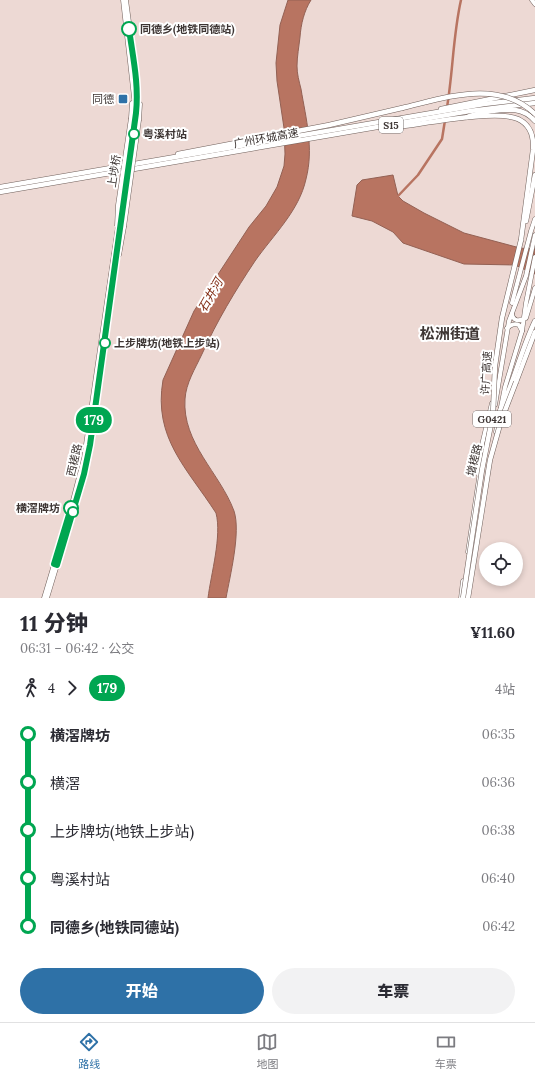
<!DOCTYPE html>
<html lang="zh">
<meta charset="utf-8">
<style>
body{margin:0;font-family:Lora,"Noto Sans SC",serif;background:#f2f2f3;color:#2b2b33;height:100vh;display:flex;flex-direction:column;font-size:15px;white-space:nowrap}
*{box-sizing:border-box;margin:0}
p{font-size:13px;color:#7c7c81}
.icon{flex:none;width:22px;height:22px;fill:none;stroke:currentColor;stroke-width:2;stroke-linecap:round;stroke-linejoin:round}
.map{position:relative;height:598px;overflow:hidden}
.panel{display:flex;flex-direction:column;background:#fff;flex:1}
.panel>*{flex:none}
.badge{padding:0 8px;border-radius:13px;font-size:14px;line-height:26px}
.fabs{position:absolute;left:479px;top:542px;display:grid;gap:8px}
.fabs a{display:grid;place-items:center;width:44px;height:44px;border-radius:50%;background:#fff;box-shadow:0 2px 6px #0003;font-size:20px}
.map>.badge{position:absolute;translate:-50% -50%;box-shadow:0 0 0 2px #fff}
.legs{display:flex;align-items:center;gap:6px;height:44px;padding:0 20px;font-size:13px}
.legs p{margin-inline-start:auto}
.overview{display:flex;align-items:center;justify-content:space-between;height:68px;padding:0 20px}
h1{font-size:22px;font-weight:800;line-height:30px}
.cta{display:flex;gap:8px;margin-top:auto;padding:8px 20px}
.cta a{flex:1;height:46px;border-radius:24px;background:#2e71a7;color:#fff;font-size:16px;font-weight:800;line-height:46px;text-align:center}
.cta a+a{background:#f2f2f3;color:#2b2b33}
ul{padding:0 20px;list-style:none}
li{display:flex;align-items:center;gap:14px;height:48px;font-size:15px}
li i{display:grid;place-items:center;width:6px;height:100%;margin:0 5px;background:currentColor}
li i::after{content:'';width:10px;height:10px;margin:-5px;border:3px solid;border-radius:50%;background:#fff}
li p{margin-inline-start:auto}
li:first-child i{background:linear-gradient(#0000 50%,currentColor 0)}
li:last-child i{background:linear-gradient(currentColor 50%,#0000 0)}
.dock{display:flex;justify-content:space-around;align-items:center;height:56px;border-top:1px solid #e1e1e2;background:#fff;font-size:11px;color:#7c7c81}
.dock a{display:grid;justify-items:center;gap:2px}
.dock .current{color:#2e71a7}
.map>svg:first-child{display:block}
.water{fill:#b87461;stroke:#936154}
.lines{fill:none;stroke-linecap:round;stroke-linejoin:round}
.canal{stroke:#b87461;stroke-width:2.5}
.major-casing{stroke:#70605b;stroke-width:5}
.highway-casing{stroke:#70605b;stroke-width:5.5}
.major{stroke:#fff;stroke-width:4}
.highway{stroke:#fff;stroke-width:4.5}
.major-bridge-casing{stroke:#70605b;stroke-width:5;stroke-linecap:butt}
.highway-bridge-casing{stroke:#70605b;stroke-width:5.5;stroke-linecap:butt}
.major-bridge{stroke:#fff;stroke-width:4}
.highway-bridge{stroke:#fff;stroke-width:4.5}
.line-1-casing{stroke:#fff;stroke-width:9}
.line-1{stroke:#00a651;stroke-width:6}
.stop-1-dot{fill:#fff;stroke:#00a651;stroke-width:2}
.poi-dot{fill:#2e71a7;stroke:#fff;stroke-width:1.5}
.labels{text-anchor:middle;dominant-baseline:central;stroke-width:4;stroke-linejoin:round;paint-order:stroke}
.shield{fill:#fff;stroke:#787271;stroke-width:1}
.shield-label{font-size:10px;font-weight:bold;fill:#3e3634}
.stop-label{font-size:11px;font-weight:bold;fill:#3e3634;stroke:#fff;text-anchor:start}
.poi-label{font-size:11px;fill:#3e3634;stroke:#fff;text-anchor:end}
.street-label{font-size:11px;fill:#3e3634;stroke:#fff}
.water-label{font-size:12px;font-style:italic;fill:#843018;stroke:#fff}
.district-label{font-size:15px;font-weight:bold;fill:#3e3634;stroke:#fff}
</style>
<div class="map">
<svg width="535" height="598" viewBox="0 0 535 598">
<rect width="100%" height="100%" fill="#edd9d4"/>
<g class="water">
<path d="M 288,0 L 311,0 C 304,11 301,24 300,37 C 299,46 297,57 297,66 C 297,74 299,81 301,89 C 306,119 314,148 306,179 C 299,211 274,234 255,261 C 235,291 217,321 202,354 C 195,369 186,383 185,399 C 182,443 220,473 234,511 C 241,532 230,576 226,598 L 208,598 C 211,574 222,536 216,513 C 187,468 153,438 163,380 L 194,311 L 249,227 L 266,206 L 277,187 L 284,166 L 285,154 L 284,128 L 277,81 L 276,63 L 280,25 Z"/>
<polygon points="393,175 398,196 403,201 424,213 464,233 520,248 535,249 535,274 515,265 464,264 403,243 393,232 372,221 352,216 357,185 362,180"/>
</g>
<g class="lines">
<g class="canal">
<path d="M 447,107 C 453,72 453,35 461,0"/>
<polyline points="398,196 418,175 442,139 446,114"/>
</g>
<defs>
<g id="major">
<polyline points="123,0 135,106"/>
<polyline points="126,0 138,89 136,119"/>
<polyline points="532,0 535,4"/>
<polyline points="131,118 132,103"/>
<polyline points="139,120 140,104"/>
<polyline points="119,255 124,227"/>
<polyline points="512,303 531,231 535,219"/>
<path d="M 512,314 C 513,321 519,322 525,318"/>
<polyline points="526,318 535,288"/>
<path d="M 507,328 C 511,325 514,323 519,325 L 522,331"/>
<polyline points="495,405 509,321 526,276 535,235"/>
<polyline points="496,432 505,387 522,331 526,303 535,257"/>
<polyline points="479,475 481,449 492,403"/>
<polyline points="75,504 90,445 118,246"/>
<polyline points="468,552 480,472"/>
<polyline points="44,598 71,508 84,458 118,226"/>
<polyline points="47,598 73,512"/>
<polyline points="461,598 463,581"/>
</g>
<g id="highway">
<polyline points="441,109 535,90"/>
<path d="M 467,117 C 475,114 483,113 491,111 C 508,109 523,107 535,121"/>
<path d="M 397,127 C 423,124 497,109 518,119 C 531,125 534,137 533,150 L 521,240"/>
<polyline points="178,154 329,125 402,108"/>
<polyline points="0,187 484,104 535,98"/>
<polyline points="0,192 470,111 535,103"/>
<polyline points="526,221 535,175"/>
<polyline points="516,382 535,332"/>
<path d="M 500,411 C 514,382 521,350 535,321"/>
</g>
</defs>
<use href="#major" class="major-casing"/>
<use href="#highway" class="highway-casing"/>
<use href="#major" class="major"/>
<use href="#highway" class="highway"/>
<defs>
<g id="major-bridge">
<polyline points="131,153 136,119"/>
<polyline points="119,223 129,148"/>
<polyline points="117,226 118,205 131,118"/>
<polyline points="124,227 139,120"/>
</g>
<g id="highway-bridge">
<path d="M 402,108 C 445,98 498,78 535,114"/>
<polyline points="463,598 482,470 493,414 495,366 502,318 521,240"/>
<polyline points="468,598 490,460 501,421 516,382"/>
</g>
</defs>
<use href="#major-bridge" class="major-bridge-casing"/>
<use href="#highway-bridge" class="highway-bridge-casing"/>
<use href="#major-bridge" class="major-bridge"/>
<use href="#highway-bridge" class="highway-bridge"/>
</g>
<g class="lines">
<defs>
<path id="line-1" d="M 71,508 L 54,564 L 57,565 L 84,474 L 90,445 L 136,113 C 139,84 133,58 129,29"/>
</defs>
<use href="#line-1" class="line-1-casing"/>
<use href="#line-1" class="line-1"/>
</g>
<g class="stop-1-dot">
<circle cx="129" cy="29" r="7"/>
<circle cx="134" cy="134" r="5"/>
<circle cx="105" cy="343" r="5"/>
<circle cx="71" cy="508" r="7"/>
<circle cx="73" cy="512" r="5"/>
</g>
<rect class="poi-dot" x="118" y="94" width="10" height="10" rx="2"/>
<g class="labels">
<g class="shield">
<rect x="379" y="117" width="24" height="16" rx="3"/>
<rect x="473" y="411" width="38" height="16" rx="3"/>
</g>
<g class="shield-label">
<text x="391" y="125">S15</text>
<text x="492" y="419">G0421</text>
</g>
<g class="stop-label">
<text x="140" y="29">同德乡(地铁同德站)</text>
<text x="143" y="134">粤溪村站</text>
<text x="114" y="343">上步牌坊(地铁上步站)</text>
<text x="60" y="508" text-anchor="end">横滘牌坊</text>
</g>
<g class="poi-label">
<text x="114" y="99">同德</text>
</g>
<g class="street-label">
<text transform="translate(266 138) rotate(-10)">广州环城高速</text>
<text transform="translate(114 171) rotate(-81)">上埗桥</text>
<text transform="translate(486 373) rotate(-86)">许广高速</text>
<text transform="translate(74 460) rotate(-77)">西槎路</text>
<text transform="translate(474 460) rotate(-76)">增槎路</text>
</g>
<g class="water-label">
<text transform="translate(210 295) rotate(-60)">石井河</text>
</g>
<g class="district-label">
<text x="450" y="333">松洲街道</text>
</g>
</g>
</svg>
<div class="fabs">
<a><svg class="icon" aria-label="locate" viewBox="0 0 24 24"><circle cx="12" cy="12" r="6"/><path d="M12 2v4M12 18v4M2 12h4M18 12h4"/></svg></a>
</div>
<b class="badge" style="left:94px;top:420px;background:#00a651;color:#fff">179</b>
</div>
<section class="panel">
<div class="overview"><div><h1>11 分钟</h1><p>06:31 – 06:42 · 公交</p></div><b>¥11.60</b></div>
<div class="legs"><svg class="icon" aria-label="walk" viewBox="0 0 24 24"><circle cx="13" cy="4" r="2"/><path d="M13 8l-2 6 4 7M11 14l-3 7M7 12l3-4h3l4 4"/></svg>4<svg class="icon" aria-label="forward" viewBox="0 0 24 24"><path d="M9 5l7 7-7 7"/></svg><b class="badge" style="background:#00a651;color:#fff">179</b><p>4站</p></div>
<ul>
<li><i style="color:#00a651"></i><b>横滘牌坊</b><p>06:35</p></li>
<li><i style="color:#00a651"></i><span>横滘</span><p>06:36</p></li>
<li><i style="color:#00a651"></i><span>上步牌坊(地铁上步站)</span><p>06:38</p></li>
<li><i style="color:#00a651"></i><span>粤溪村站</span><p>06:40</p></li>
<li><i style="color:#00a651"></i><b>同德乡(地铁同德站)</b><p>06:42</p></li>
</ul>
<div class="cta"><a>开始</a><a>车票</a></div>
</section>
<nav class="dock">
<a class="current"><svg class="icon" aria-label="directions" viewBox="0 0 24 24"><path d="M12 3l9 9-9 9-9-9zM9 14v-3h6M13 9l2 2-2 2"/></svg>路线</a>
<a><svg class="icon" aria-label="map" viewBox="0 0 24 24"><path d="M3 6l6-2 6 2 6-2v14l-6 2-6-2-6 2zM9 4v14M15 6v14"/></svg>地图</a>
<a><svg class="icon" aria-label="tickets" viewBox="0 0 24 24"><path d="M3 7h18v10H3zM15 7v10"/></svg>车票</a>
</nav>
